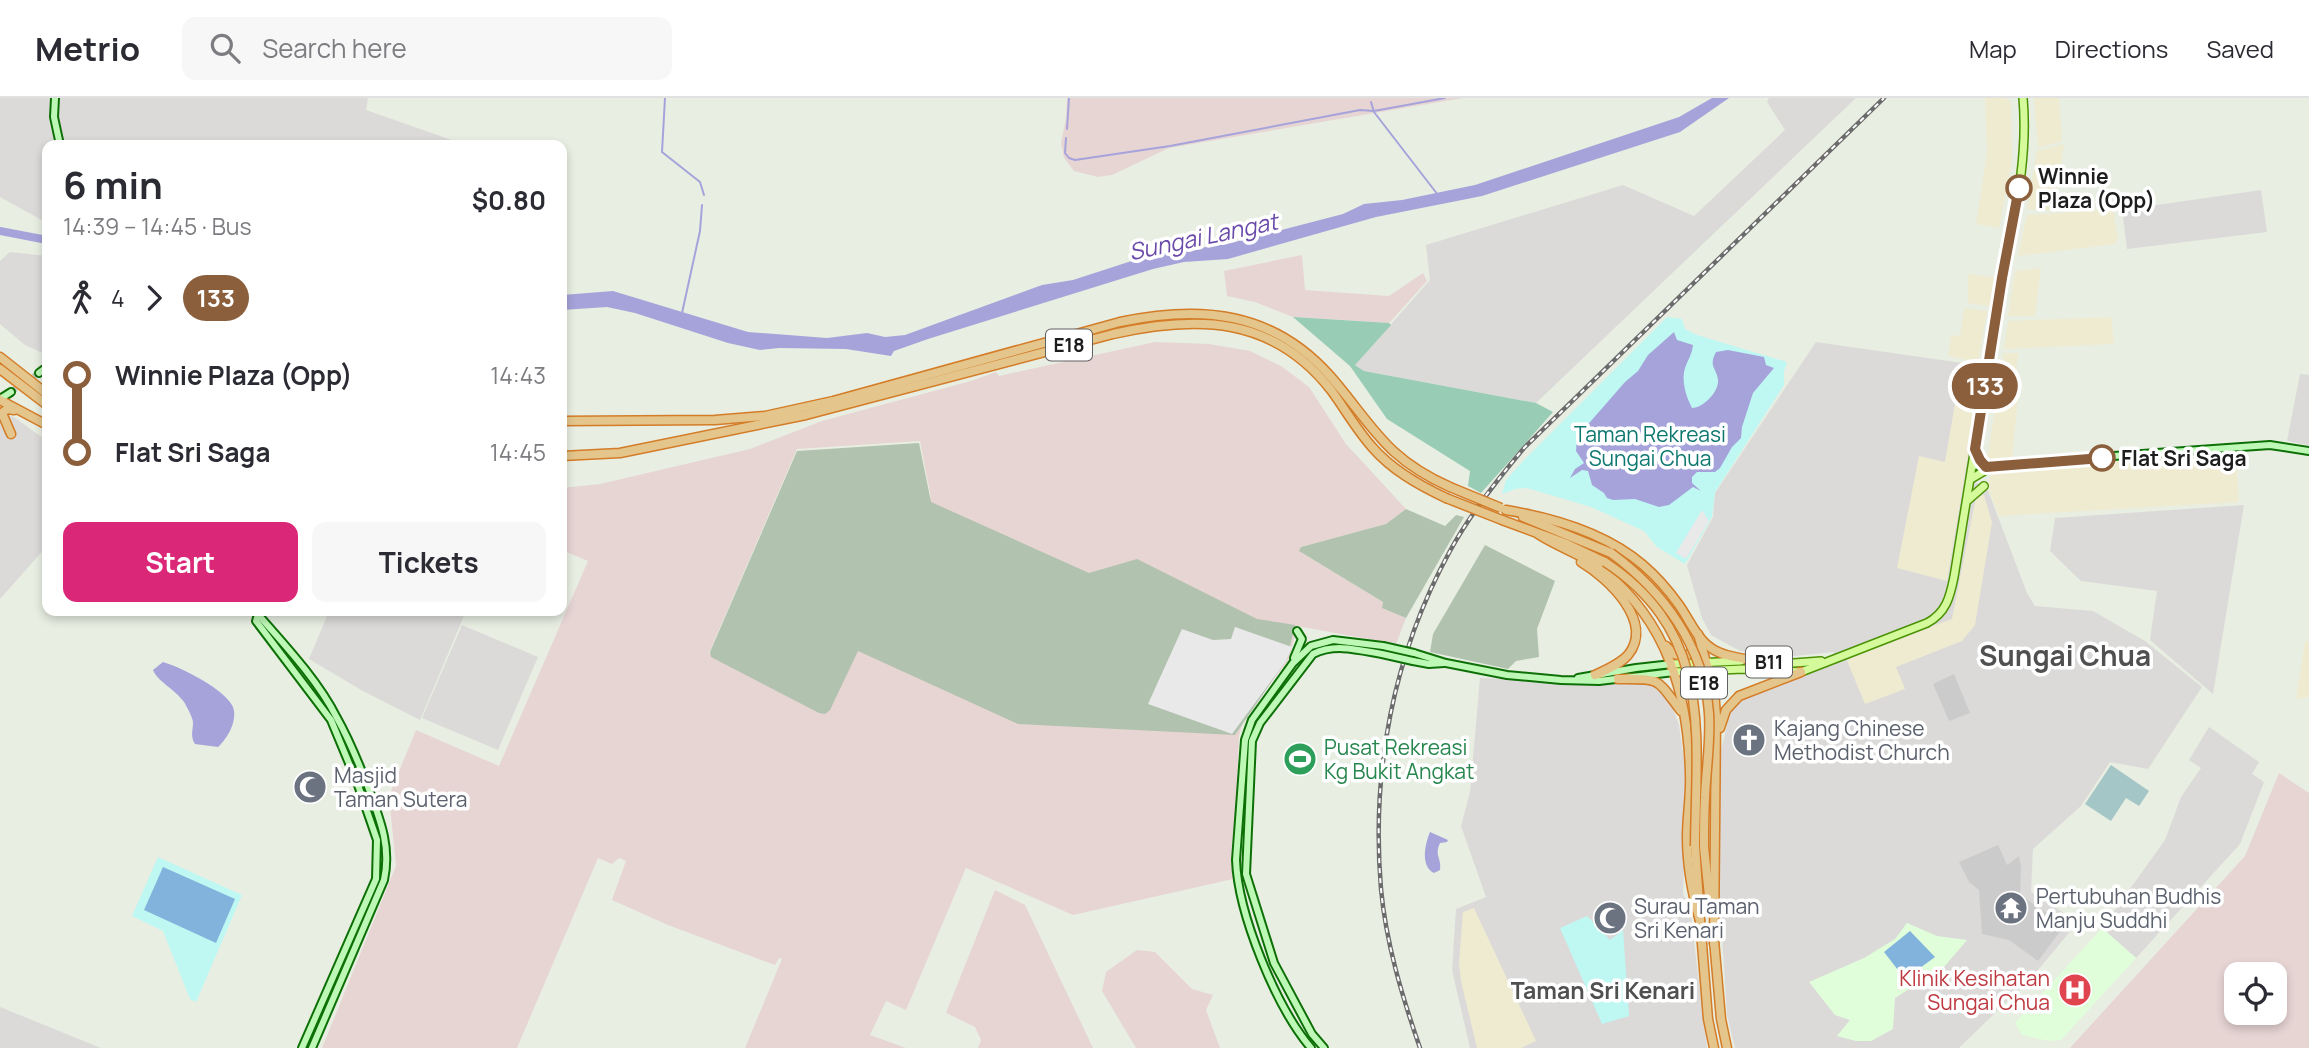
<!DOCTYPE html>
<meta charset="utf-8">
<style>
body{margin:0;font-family:Manrope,sans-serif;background:#f7f7f7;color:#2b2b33;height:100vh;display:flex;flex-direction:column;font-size:26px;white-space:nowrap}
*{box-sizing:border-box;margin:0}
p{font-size:23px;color:#7c7c81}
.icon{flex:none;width:38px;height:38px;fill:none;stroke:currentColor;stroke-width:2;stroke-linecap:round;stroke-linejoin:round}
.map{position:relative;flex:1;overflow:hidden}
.sheet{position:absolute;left:42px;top:42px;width:525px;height:476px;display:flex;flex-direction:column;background:#fff;border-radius:14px;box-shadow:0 4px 10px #0003}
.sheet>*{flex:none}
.badge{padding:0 14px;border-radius:23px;font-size:24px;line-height:46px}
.buttons{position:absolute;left:2224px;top:864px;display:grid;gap:14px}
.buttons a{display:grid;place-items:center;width:63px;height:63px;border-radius:14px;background:#fff;box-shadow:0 4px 10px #0003;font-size:35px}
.map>.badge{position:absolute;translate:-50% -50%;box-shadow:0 0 0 4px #fff}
.legs{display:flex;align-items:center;gap:10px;height:77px;padding:0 21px;font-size:23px}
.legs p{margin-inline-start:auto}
.summary{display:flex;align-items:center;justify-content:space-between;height:119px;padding:0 21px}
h1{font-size:38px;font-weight:700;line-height:52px}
.primary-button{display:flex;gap:14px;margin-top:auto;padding:14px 21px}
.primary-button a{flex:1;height:80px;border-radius:14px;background:#db2777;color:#fff;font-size:28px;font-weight:700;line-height:80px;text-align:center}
.primary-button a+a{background:#f7f7f7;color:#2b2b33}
ul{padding:0 21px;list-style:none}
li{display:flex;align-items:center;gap:24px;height:77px;font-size:26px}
li i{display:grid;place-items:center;width:10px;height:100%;margin:0 9px;background:currentColor}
li i::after{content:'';width:18px;height:18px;margin:-9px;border:5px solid;border-radius:50%;background:#fff}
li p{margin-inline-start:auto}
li:first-child i{background:linear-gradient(#0000 50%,currentColor 0)}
li:last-child i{background:linear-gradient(currentColor 50%,#0000 0)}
header{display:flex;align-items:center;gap:42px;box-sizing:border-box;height:98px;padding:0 35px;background:#fff;border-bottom:2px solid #e1e1e2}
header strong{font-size:33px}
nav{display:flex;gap:38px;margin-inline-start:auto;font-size:24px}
.search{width:490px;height:63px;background:#f7f7f7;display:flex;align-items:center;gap:18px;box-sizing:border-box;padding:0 24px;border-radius:14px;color:#7c7c81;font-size:26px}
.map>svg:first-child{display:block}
.residential{fill:#dbdad9}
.commercial{fill:#efebd1}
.industrial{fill:#e7d5d4;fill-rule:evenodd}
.education{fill:#e1fedb}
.religious{fill:#cbcbcb}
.construction{fill:#b1c2ae}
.forest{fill:#98ccb4}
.cemetery{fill:#a4c6c6}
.park{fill:#bff8f3}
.pitch{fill:#81b3dc}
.parking{fill:#e9e9e9}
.water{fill:#a6a3db}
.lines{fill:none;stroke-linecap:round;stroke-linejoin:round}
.stream{stroke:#a6a3db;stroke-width:2}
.river{stroke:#a6a3db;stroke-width:8}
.secondary-tunnel{stroke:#bfc4bb;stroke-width:6;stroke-dasharray:6 3;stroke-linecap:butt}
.secondary-casing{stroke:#0d7007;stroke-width:10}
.primary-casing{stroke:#4a9203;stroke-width:10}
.highway-casing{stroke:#d47c27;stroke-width:11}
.secondary{stroke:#bef8b6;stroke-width:6}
.primary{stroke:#d4fa9b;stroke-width:7}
.highway{stroke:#e4c58b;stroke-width:8}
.rail-casing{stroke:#6b6b6b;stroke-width:4.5}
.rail{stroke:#fff;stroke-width:2;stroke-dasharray:5;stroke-linecap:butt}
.secondary-bridge-casing{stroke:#0d7007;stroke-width:10;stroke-linecap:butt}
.highway-bridge-casing{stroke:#d47c27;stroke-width:11;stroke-linecap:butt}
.secondary-bridge{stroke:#bef8b6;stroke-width:6}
.highway-bridge{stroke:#e4c58b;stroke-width:8}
.line-1-casing{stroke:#fff;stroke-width:16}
.line-1{stroke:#8b5e3c;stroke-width:10}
.stop-1-dot{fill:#fff;stroke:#8b5e3c;stroke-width:3.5}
.labels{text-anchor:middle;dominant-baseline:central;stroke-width:7;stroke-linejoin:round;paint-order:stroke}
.shield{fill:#fff;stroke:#616161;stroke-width:2}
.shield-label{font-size:19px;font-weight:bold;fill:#1d1d1d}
.stop-label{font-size:21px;font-weight:bold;fill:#1d1d1d;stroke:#fff;text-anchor:start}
.park-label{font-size:21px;fill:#0d786f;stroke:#fff}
.worship-label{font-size:21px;fill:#5b616d;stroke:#fff;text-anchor:start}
.leisure-label{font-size:21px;fill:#27864d;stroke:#fff;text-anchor:start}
.health-label{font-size:21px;fill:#be3a42;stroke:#fff;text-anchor:end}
.water-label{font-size:23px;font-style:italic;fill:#6b4baa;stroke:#fff}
.neighbourhood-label{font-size:23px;font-weight:bold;fill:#505050;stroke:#fff}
.district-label{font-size:28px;font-weight:bold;fill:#505050;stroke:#fff}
</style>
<header>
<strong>Metrio</strong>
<div class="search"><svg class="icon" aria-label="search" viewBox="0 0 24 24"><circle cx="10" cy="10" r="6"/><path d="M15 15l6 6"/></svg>Search here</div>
<nav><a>Map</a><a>Directions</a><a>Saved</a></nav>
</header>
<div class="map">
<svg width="2309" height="950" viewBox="0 0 2309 950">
<rect width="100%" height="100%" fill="#e8eee2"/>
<g class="residential">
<polygon points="0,0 368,0 366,12 466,47 47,47 47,125 0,99"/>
<polygon points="1769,0 1856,0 1536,305 1364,273 1355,267 1430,182 1426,147 1623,87 1694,118 1785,32 1767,4"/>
<polygon points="2261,92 2267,134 2127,151 2122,112"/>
<polygon points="10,154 47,158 47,257 25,247 0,226 0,163"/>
<polygon points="1816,244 1983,268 1966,380 1987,390 2027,495 2035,508 2093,513 2145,543 2202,589 2148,671 2110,664 2081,708 2033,751 2031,794 2078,824 2033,878 1959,950 1735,950 1727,917 1718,774 1720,656 1731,612 1745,599 1837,564 1833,554 1785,559 1740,553 1711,537 1702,520 1687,467 1713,419 1715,395"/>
<polygon points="2300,276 2309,277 2309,347 2287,343"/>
<polygon points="0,316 14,319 47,343 47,448 0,501"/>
<polygon points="2244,407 2213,596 2150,542 2157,493 2081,483 2050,453 2055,420"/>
<polygon points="329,513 466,513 420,622 363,593 309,561"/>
<polygon points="462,527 538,559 498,652 422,620"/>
<polygon points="1480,580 1653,586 1667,596 1679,627 1687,685 1683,796 1690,810 1707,950 1470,950 1452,872 1456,811 1486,799 1461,728 1470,694"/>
<polygon points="2209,629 2259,664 2252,676 2264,684 2240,746 2136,860 2102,830 2165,742 2181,699 2201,670 2189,662"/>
<polygon points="0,909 101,950 0,950"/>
</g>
<g class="commercial">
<polygon points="1985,0 2005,0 2011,4 2012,62 1999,130 1976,126 1987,56"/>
<polygon points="2034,0 2059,0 2062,43 2038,50"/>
<polygon points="2064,46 2054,113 2027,111 2037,53"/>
<polygon points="2113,111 2118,141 2115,146 2018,158 2027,117"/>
<polygon points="2041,170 2035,218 2008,218 2015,173"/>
<polygon points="1968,176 1999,180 1994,209 1968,205"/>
<polygon points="1964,210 1987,213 1978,264 1948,258 1951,237 1960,238"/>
<polygon points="2111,219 2114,246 2004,251 2008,223"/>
<polygon points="2004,255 2019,255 2012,291 2019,290 2012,360 1987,362"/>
<polygon points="1961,271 1982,275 1947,483 1897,470 1919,358 1945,364"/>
<polygon points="2236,353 2239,404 1999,418 1987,387 1993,371"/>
<polygon points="1984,397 1992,424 1975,527 1962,543 1896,569 1905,591 1865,606 1846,560 1952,521 1976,399"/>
<polygon points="2305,543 2309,544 2309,599 2296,601"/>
<polygon points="1474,810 1536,943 1521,950 1477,950 1461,883 1459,865 1463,814"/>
</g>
<g class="industrial">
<polygon points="1067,0 1463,0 1169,50 1112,77 1098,79 1074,73 1064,60 1061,45 1066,20"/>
<polygon points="1302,157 1305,192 1389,198 1423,175 1427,183 1389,225 1293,219 1255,204 1227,198 1224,173"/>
<path d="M 1155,244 L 1209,246 L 1250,253 L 1281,268 L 1309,289 L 1346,346 L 1406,411 L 1386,426 L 1301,449 L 1302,455 L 1383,504 L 1382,510 L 1406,520 L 1396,546 L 1297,528 L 1289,561 L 1244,621 L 1239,638 L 1233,781 L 1073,817 L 966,770 L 906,912 L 886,903 L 870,937 L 906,950 L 745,950 L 782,861 L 779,860 L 775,867 L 668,827 L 612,802 L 626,763 L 619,760 L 612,766 L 598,760 L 517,950 L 322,950 L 396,768 L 389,698 L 416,632 L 499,668 L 588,463 L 562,452 L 562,390 L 600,386 L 750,351 L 822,323 L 971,283 L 996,274 L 999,278 ZM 920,343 L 931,400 L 913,370 L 740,571 L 709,555 L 797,351 Z"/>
<path d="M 2279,675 L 2309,695 L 2309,950 L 2070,950 L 2245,758 ZM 2236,877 L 2275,877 L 2275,915 L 2236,915 Z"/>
<polygon points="995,792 1025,807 1093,950 978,950 981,942 975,929 946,915"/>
<polygon points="1137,852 1155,854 1192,891 1213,897 1206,912 1220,950 1136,950 1102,893 1106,874"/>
</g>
<g class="education">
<polygon points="1907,825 1937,838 1967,842 1944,869 1895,900 1893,931 1871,943 1856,943 1837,938 1850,922 1835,917 1809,884 1864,860 1895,841"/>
<polygon points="2102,830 2136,860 2061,942 2049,943 2022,937 2015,925"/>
</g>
<g class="religious">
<polygon points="1954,576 1970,615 1949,623 1933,586"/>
<polygon points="1998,747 2007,767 2019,758 2021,768 2020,797 2061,824 2062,831 2038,863 2009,842 1982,836 1979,792 1969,784 1959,764"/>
</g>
<g class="construction">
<polygon points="919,345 931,404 1089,475 1137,461 1257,521 1295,527 1287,561 1235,637 1018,626 858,553 830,612 825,616 819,615 711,559 710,554 797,353"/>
<polygon points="1406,411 1445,428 1456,417 1464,419 1406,520 1382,510 1383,504 1299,453 1301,449 1386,426"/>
<polygon points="1485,447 1555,483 1537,531 1539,559 1516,563 1508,571 1430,554 1433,536"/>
</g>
<polygon class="forest" points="1293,219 1389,225 1391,227 1355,267 1364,273 1536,305 1553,314 1481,395 1468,388 1470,373 1387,321 1350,268"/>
<polygon class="cemetery" points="2111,667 2149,693 2139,708 2126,700 2111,723 2085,706"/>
<g class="park">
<polygon points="1667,219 1682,221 1685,231 1697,237 1787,264 1784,274 1784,287 1715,394 1712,419 1685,466 1657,449 1644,433 1591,409 1527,390 1515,391 1502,396 1506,382 1523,363"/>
<polygon points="158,759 242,797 196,904 190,901 163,833 132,818"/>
<polygon points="1587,818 1610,842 1623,832 1629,918 1602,926 1560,830"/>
</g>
<g class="pitch">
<polygon points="163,769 235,801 216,845 144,812"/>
<polygon points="1910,833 1935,859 1905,881 1884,854"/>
</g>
<g class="parking">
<polygon points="1702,412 1709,423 1686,461 1676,455"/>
<polygon points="1235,529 1292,549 1286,563 1232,636 1148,606 1182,531 1213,542 1231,541"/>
</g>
<g class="water">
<polygon points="1712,0 1729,0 1680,34 1482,98 1376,119 1228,161 1184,164 1153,171 928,241 894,253 891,258 846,251 779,250 760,252 728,245 635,215 607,209 562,212 562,197 613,193 748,234 827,240 867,235 885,239 905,237 1042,187 1073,182 1150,157 1227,146 1343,116 1364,106 1402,102 1475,87 1679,19"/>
<path d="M 1674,234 L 1677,242 L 1693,247 C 1692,256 1688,262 1685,270 C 1681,282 1686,299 1692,310 C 1703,310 1719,294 1718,282 C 1717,270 1708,269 1716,254 L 1728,252 L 1764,259 L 1766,267 L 1774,270 L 1753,295 L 1742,329 L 1741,340 L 1732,349 L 1720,370 L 1715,374 L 1697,374 L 1692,379 L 1692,385 L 1701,393 L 1693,389 L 1669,407 L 1659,409 L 1635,401 L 1613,402 L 1607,400 L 1604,395 L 1592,387 L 1588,373 L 1582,372 L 1570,380 L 1575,371 L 1584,365 L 1576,353 L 1577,339 L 1625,284 L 1638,273 L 1648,257 Z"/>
<path d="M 163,564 C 181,569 226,592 233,609 C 238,623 227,641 218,649 L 195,646 C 190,638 193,633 193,624 C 192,618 187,609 184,604 C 176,592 157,583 153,572 Z"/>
<path d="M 1430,734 L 1448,742 L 1447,744 L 1440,745 C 1434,757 1442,761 1440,772 L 1434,775 C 1420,768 1425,746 1430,734 Z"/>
</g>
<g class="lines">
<g class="stream">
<polyline points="665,0 662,54 700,84 704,97"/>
<polyline points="1371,4 1374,14 1438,97"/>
<polyline points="1067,31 1069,0"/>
<polyline points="1066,40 1065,55 1069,60 1075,62 1170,48 1360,12 1374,13 1445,0"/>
<polyline points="682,215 700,133 702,107"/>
</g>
<polyline class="river" points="0,133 47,142"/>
<polyline class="secondary-tunnel" points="11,294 39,275"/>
<defs>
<g id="secondary">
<polyline points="55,0 54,19 60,47"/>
<polyline points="39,275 47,269"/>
<polyline points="0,301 11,294"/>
<polyline points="1973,368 2270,347 2309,353"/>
<path d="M 255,513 C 283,545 318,582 337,620 C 350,643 360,668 370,694 C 381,724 391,750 384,782 L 312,950"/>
<polyline points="258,516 256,523 331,622 358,687 377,742 376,781 302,950"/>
<polyline points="1414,555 1446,565 1507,577 1561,582 1599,583 1674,574"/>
<polyline points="1294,560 1302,541 1297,533"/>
<polyline points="1413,563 1429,566 1444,565"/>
<polyline points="1578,580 1636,570 1672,566"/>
<path d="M 1311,950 C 1276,909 1238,816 1236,762 L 1245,642 L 1252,622 L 1293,565 L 1311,548 L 1333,542 L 1383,548"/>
<path d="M 1324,950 L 1312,936 L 1274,865 L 1246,776 L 1252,643 L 1260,625 L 1313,556 C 1335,545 1359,552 1382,556"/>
</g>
<g id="primary">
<polyline points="1975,351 1980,362 1986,369"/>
<polyline points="1971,381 1991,369"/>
<polyline points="1968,402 1984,388"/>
<polyline points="1753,563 1794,565 1821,563"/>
<polyline points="1672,566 1741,563"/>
<path d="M 1674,574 L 1743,571 L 1801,574 L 1927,525 C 1946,515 1950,499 1954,479 C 1970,385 1984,290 2000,195 C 2011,130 2029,67 2023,0"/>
</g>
<g id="highway">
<polyline points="0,259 47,296"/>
<polyline points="0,271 47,307"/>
<polyline points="0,302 47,327"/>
<path d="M 562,323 L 715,322 L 765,318 L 833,303 L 1120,224 C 1201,207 1273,213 1331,279 C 1374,329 1385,360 1450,389"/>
<polyline points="11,336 2,315 7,311 14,312"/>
<path d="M 562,358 L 620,355 L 806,317 L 1113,236 C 1197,217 1273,218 1331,292 C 1345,311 1356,331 1372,349 C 1392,372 1418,387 1446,400"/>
<path d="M 1506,412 C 1554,420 1606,435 1643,467 C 1657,479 1669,493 1679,507 C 1689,521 1697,541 1711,550 C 1724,559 1742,560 1757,563"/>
<polyline points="1523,419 1611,455"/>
<polyline points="1502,422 1567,446 1605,464"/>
<path d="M 1538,436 C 1559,450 1584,457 1603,472 C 1667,524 1688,595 1690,676 C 1691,697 1687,718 1687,739 C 1687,768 1692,795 1700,823"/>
<path d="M 1581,464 C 1608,480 1655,524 1628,557 C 1620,566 1606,572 1595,577"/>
<polyline points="1698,536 1714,592 1716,618 1714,846"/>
<polyline points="1666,548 1674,556 1684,559 1696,552"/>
<path d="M 1618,581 C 1662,581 1655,579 1681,613"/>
<polyline points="1720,630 1726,612 1739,598 1801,574"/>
<polyline points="1695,748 1699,804"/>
<polyline points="1704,749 1709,798"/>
<polyline points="1700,821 1708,921 1714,950"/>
<polyline points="1714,842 1721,921 1727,950"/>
</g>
</defs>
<use href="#secondary" class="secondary-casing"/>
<use href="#primary" class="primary-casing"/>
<use href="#highway" class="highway-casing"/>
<use href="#secondary" class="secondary"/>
<use href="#primary" class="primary"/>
<use href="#highway" class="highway"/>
<defs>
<path id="rail" d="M 1420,950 C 1402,898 1386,845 1381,791 C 1371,673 1393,557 1450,453 C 1470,416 1497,382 1524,350 L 1884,0"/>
</defs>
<use href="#rail" class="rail-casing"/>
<use href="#rail" class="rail"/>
<defs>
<g id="secondary-bridge">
<polyline points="1383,548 1414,555"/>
<polyline points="1382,556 1413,563"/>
</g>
<g id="highway-bridge">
<polyline points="1450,389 1501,410"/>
<polyline points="1446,400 1502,422"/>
<path d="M 1611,455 C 1663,493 1704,548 1709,615 C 1711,643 1706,672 1705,700 C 1704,716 1704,733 1704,749"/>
<path d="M 1605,464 C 1714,536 1696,636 1695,748"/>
</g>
</defs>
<use href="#secondary-bridge" class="secondary-bridge-casing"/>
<use href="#highway-bridge" class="highway-bridge-casing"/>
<use href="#secondary-bridge" class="secondary-bridge"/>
<use href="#highway-bridge" class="highway-bridge"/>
</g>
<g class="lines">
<defs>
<polyline id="line-1" points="2019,90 2002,180 1975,351 1980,362 1986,369 2102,360"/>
</defs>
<use href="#line-1" class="line-1-casing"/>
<use href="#line-1" class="line-1"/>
</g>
<defs>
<symbol id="church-disc" viewBox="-11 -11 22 22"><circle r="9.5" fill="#6b7280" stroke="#fff"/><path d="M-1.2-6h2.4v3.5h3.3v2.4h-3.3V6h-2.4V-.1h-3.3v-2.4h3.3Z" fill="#fff"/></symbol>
<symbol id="stadium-disc" viewBox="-11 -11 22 22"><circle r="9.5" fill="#2e9e5b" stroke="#fff"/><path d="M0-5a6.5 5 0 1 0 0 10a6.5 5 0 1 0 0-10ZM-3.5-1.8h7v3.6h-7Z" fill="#fff"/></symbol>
<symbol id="mosque-disc" viewBox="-11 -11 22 22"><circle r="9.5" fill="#6b7280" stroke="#fff"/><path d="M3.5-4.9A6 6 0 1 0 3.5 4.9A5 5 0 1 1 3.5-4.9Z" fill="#fff"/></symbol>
<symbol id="temple-disc" viewBox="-11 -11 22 22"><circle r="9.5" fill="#6b7280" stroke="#fff"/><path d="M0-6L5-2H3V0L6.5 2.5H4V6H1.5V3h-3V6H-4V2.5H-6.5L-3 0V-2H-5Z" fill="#fff"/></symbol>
<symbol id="hospital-disc" viewBox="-11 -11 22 22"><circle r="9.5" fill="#e0444e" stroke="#fff"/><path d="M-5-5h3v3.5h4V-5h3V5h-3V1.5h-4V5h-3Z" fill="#fff"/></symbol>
</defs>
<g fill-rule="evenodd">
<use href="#church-disc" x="1730" y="623" width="38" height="38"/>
<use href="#stadium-disc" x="1281" y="642" width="38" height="38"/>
<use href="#mosque-disc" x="291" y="670" width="38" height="38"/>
<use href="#temple-disc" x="1992" y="791" width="38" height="38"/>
<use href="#mosque-disc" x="1591" y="801" width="38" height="38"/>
<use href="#hospital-disc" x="2056" y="873" width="38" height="38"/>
</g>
<g class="stop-1-dot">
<circle cx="2019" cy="90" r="12"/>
<circle cx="2102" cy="360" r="12"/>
</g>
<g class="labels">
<g class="shield">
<rect x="1046" y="231.5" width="46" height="31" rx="5"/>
<rect x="1746" y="548.5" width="46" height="31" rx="5"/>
<rect x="1681" y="569.5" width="46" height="31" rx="5"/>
</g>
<g class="shield-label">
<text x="1069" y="247">E18</text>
<text x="1769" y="564">B11</text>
<text x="1704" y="585">E18</text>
</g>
<g class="stop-label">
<text x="2038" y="78">Winnie<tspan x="2038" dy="24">Plaza (Opp)</tspan></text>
<text x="2121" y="360">Flat Sri Saga</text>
</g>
<g class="park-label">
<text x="1650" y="336">Taman Rekreasi<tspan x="1650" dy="24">Sungai Chua</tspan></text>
</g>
<g class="worship-label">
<text x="1774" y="630">Kajang Chinese<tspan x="1774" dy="24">Methodist Church</tspan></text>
<text x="334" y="677">Masjid<tspan x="334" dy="24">Taman Sutera</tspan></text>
<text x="2036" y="798">Pertubuhan Budhis<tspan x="2036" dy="24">Manju Suddhi</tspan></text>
<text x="1634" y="808">Surau Taman<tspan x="1634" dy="24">Sri Kenari</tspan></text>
</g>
<g class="leisure-label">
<text x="1324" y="649">Pusat Rekreasi<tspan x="1324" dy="24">Kg Bukit Angkat</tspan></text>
</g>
<g class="health-label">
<text x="2050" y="880">Klinik Kesihatan<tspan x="2050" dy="24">Sungai Chua</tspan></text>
</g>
<g class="water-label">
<text transform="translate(1203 138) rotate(-12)">Sungai Langat</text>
</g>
<g class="neighbourhood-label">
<text x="1603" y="892">Taman Sri Kenari</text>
</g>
<g class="district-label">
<text x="2065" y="557">Sungai Chua</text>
</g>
</g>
</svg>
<div class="buttons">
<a><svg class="icon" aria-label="locate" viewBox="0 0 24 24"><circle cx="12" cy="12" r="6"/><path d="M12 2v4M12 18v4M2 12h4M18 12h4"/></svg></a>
</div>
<b class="badge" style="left:1985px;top:288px;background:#8b5e3c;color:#fff">133</b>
<section class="sheet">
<div class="summary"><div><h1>6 min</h1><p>14:39 – 14:45 · Bus</p></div><b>$0.80</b></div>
<div class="legs"><svg class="icon" aria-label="walk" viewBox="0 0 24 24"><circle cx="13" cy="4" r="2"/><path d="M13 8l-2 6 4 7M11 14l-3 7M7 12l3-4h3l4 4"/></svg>4<svg class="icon" aria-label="forward" viewBox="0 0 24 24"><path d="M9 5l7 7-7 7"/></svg><b class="badge" style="background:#8b5e3c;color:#fff">133</b></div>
<ul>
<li><i style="color:#8b5e3c"></i><b>Winnie Plaza (Opp)</b><p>14:43</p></li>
<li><i style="color:#8b5e3c"></i><b>Flat Sri Saga</b><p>14:45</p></li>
</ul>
<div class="primary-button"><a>Start</a><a>Tickets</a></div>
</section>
</div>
